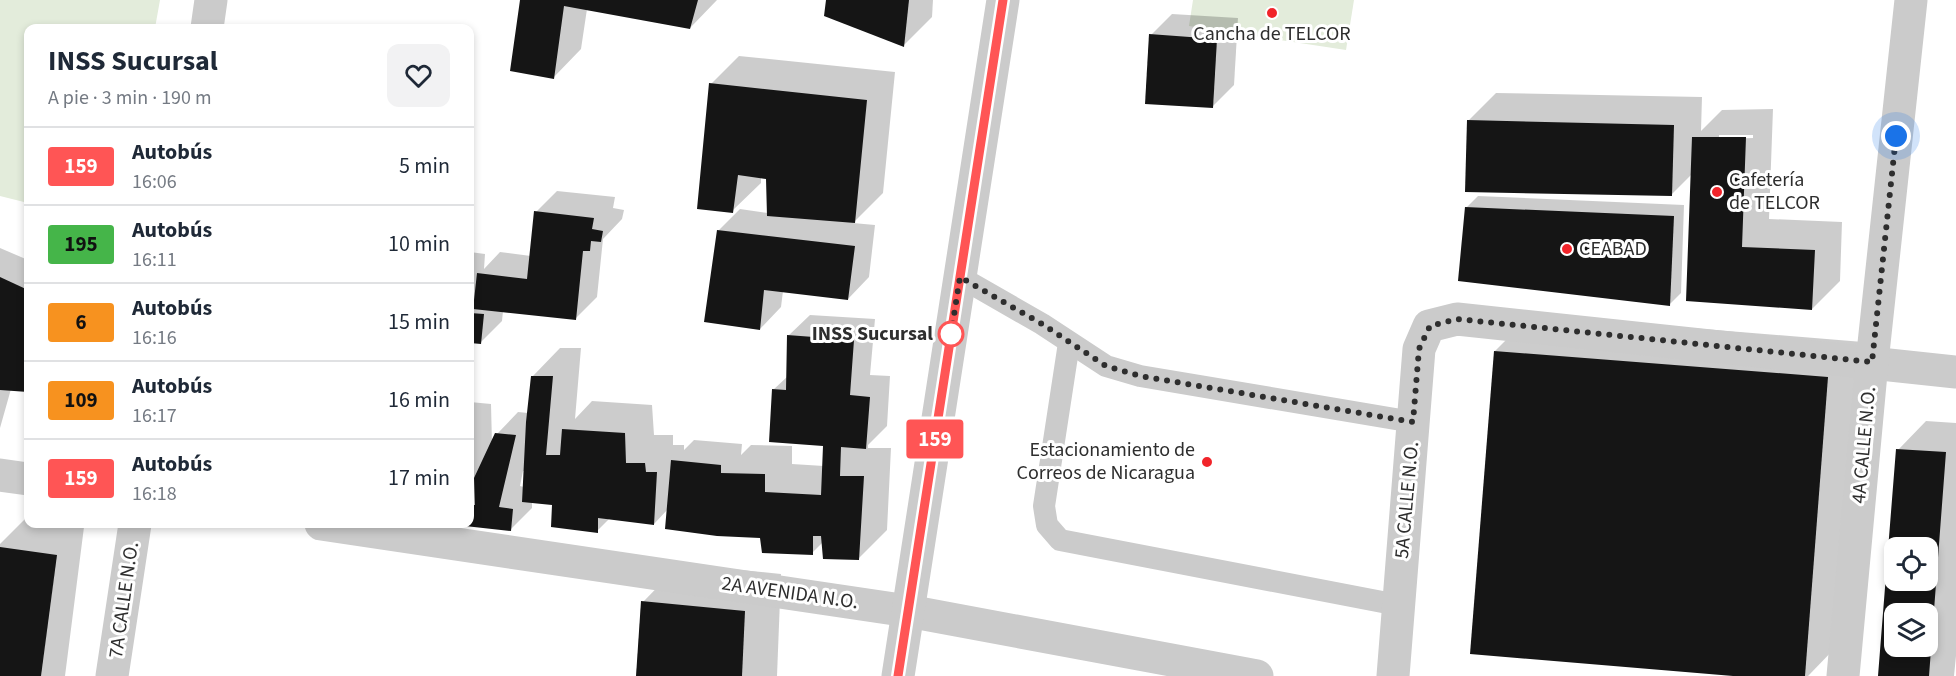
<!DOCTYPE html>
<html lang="es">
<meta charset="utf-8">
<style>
body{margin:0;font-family:"Source Sans 3",sans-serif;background:#f2f2f3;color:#1f2937;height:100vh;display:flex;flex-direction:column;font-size:22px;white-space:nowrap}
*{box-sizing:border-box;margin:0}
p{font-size:20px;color:#747a83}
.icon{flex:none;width:33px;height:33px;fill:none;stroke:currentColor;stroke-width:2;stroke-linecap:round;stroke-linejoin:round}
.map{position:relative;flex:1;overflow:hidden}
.sheet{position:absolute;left:24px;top:24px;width:450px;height:504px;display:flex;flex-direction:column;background:#fff;border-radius:12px;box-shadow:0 3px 9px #0003}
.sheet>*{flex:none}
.badge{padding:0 12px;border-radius:4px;font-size:21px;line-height:39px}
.buttons{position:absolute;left:1884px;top:537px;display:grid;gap:12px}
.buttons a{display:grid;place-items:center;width:54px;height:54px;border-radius:12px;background:#fff;box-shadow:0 3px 9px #0003;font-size:30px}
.you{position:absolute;width:30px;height:30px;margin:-15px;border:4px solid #fff;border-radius:50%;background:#1a73e8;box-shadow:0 0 0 9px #1a73e833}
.map>.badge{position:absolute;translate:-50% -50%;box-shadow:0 0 0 3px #fff}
.round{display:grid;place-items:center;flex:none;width:63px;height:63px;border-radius:12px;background:#f2f2f3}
.headline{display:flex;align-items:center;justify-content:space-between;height:102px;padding:0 24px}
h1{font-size:28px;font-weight:700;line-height:45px}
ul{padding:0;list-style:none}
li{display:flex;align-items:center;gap:18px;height:78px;padding:0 24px;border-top:2px solid #e0e1e3}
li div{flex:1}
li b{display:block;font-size:22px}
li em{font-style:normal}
li .badge{min-width:66px;font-weight:700;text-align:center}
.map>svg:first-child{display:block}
.green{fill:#e3ecdb}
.shadow{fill:#0003;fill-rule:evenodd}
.building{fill:#151515;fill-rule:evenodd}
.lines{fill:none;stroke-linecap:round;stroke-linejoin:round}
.service{stroke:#cbcbcb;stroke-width:22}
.minor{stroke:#cbcbcb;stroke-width:33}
.tertiary{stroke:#cbcbcb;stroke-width:33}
.line-casing{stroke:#fff;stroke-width:14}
.line{stroke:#f55;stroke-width:9}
.walk{stroke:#2e2e2e;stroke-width:6;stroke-dasharray:0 10.8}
.poi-dot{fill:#f1242a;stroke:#fff;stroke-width:2}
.stop-dot{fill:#fff;stroke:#f55;stroke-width:3}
.labels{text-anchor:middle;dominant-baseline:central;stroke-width:6;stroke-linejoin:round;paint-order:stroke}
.poi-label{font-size:20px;fill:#2e2e2e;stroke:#fff;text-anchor:start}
.stop-label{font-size:20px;font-weight:bold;fill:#2e2e2e;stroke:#fff;text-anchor:end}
.street-label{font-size:20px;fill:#2e2e2e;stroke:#fff}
</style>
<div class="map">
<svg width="1956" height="676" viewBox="0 0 1956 676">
<rect width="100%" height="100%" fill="#fff"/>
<g class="green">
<polygon points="0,0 160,0 155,28 28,28 28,203 0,196"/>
<polygon points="1193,0 1354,0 1346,50 1189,26"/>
</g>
<g class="shadow">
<polygon points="522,0 717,0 690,28 587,9 581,49 553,78"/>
<polygon points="827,0 933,0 932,17 904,45"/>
<polygon points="1172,14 1238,18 1234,85 1212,107 1151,35"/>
<polygon points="739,56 895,72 883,193 853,223 875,225 869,277 848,299 783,291 781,307 760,329 718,231 740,209 768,213 768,178 761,177 761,183 732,211 711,84"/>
<path d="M 1496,93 L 1702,97 L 1701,131 L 1722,110 L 1773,109 L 1769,219 L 1842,222 L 1840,281 L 1812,309 L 1688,300 L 1692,174 L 1672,194 L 1468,121 ZM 1719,135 L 1753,135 L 1753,138 L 1719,139 Z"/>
<polygon points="557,191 615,197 613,208 624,210 622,219 603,239 597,297 575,319 503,311 502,321 481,342 470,341 470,252 485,254 484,269 500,252 531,256 536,212"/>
<polygon points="1478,196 1684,205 1681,293 1670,304 1466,208"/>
<polygon points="0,248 28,260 28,391 11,389 0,428"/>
<path d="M 810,315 L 875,319 L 870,375 L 890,376 L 887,426 L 868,445 L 868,448 L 891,448 L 887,530 L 859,558 L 823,542 L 812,553 L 668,509 L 654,524 L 610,518 L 597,531 L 554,504 L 532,501 L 532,508 L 510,530 L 456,524 L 470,524 L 470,402 L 491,404 L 492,444 L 497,434 L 518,412 L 528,413 L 532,377 L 560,348 L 581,348 L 575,419 L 592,401 L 652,405 L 654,435 L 673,435 L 673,445 L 684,445 L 684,450 L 694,440 L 742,444 L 741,455 L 751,445 L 792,446 L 792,464 L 824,466 L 824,447 L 773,390 L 788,376 L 788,336 ZM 523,471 L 525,471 L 524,487 L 520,486 Z"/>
<polygon points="1531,315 1863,342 1839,644 1808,676 1752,676 1495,351"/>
<path d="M 1926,421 L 1956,423 L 1956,656 L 1954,676 L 1880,676 L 1898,450 ZM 1894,548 L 1928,548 L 1928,580 L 1894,580 ZM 1894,614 L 1928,614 L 1928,646 L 1894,646 Z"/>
<polygon points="25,519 28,520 28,524 58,524 84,527 65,676 0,676 0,544"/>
<polygon points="680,564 781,574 777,676 638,676 643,602"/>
</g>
<g class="building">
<polygon points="520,0 698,0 690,29 564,6 554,79 510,71"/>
<polygon points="826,0 909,0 904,47 824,16"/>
<polygon points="1149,34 1217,39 1213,108 1145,104"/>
<polygon points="709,83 867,100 855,223 767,216 766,179 738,175 733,213 697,209"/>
<polygon points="1467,120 1674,125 1672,196 1465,192"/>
<polygon points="1692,137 1746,137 1742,247 1815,250 1812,310 1686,301"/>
<polygon points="1465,207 1674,216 1670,306 1458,281"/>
<polygon points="534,211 594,218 592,229 603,231 601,242 591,241 590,251 583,251 576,320 473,309 477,273 527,279"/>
<polygon points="717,230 855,246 848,300 764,290 760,330 704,322"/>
<polygon points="0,277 28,290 28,392 0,390"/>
<polygon points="470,313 484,314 481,344 470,343"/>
<polygon points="787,335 854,340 850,395 870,397 866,449 841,447 840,476 864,476 859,560 823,559 821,536 813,536 813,555 762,553 760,538 717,536 665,529 671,460 721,465 721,473 765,474 765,492 821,495 823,446 769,442 772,389 786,390"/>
<polygon points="1494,351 1828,377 1805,676 1733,676 1470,654"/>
<polygon points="531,376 553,376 546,455 560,455 562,429 625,433 626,463 645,463 646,472 657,472 654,525 598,518 598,533 551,527 552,505 522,502 526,422"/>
<polygon points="495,433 516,435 499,507 513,509 511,531 456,525 456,524 470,524 470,505 475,505 474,478"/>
<path d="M 1896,449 L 1946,452 L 1929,676 L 1878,676 ZM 1894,548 L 1928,548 L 1928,580 L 1894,580 ZM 1894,614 L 1928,614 L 1928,646 L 1894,646 Z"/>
<polygon points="0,547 57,555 41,676 0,676"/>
<polygon points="641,601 745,611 742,676 636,676"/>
</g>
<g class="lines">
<g class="service">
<polyline points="960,277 1042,324 1106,366 1140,376 1413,422"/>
<polyline points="1069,343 1044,506 1047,525 1060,540 1398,605"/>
</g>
<g class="minor">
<polyline points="207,28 211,0"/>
<polyline points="0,475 28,479"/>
<polyline points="321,524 908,611 1257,676"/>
<polyline points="112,676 135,524"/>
<polyline points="1393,676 1419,349 1429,326 1457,319 1956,372"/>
<polyline points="1843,676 1872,362 1911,0"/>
</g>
<polyline class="tertiary" points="898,676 1003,0"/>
</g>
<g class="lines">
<defs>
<polyline id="line" points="898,676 1003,0"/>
</defs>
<use href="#line" class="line-casing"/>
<use href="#line" class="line"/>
<polyline class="walk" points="951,334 960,277 1042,324 1106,366 1140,376 1413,422 1419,349 1430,326 1457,319 1872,362 1896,136"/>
</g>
<g class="poi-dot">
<circle cx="1272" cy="13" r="6"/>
<circle cx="1717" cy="192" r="6"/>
<circle cx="1567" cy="249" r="6"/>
<circle cx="1207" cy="462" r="6"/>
</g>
<circle class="stop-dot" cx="951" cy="334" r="12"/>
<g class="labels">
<g class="poi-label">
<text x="1272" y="34" text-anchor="middle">Cancha de TELCOR</text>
<text x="1729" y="180">Cafetería<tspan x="1729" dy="23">de TELCOR</tspan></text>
<text x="1579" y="249">CEABAD</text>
<text x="1195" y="450" text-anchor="end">Estacionamiento de<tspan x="1195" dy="23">Correos de Nicaragua</tspan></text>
</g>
<g class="stop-label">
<text x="933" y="334">INSS Sucursal</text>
</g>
<g class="street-label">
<text transform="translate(1864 445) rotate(-85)">4A CALLE N.O.</text>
<text transform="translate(1407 500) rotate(-85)">5A CALLE N.O.</text>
<text transform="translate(790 593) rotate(8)">2A AVENIDA N.O.</text>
<text transform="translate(124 600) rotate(-82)">7A CALLE N.O.</text>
</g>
</g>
</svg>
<div class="buttons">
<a><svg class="icon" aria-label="locate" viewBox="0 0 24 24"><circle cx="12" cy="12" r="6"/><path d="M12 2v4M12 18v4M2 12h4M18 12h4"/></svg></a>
<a><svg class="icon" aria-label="layers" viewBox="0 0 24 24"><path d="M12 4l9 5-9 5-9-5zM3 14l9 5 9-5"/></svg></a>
</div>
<div class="you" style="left:1896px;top:136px"></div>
<b class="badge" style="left:935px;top:439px;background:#f55;color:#fff">159</b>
<section class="sheet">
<div class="headline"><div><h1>INSS Sucursal</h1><p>A pie · 3 min · 190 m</p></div><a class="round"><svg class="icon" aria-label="heart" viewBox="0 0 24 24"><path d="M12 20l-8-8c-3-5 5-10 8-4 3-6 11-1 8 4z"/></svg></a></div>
<ul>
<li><span class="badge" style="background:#f55;color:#fff">159</span><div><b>Autobús</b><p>16:06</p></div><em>5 min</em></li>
<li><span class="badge" style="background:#45b549;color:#111">195</span><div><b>Autobús</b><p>16:11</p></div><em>10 min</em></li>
<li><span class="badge" style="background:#f7921f;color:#111">6</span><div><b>Autobús</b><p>16:16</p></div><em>15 min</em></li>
<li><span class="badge" style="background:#f7921f;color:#111">109</span><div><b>Autobús</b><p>16:17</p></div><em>16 min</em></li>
<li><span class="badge" style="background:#f55;color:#fff">159</span><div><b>Autobús</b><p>16:18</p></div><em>17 min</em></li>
</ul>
</section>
</div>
